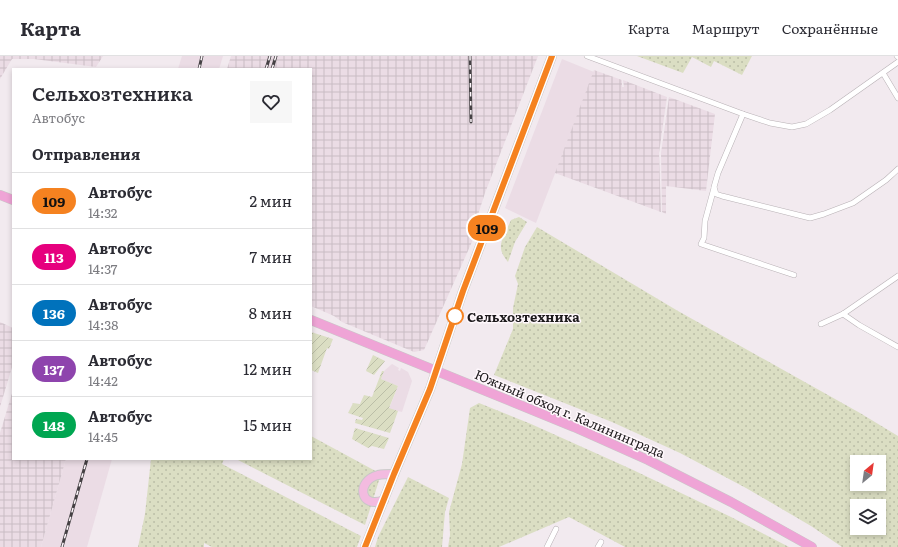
<!DOCTYPE html>
<html lang="ru">
<meta charset="utf-8">
<style>
body{margin:0;font-family:Literata,serif;background:#f7f7f7;color:#2b2b33;height:100vh;display:flex;flex-direction:column;font-size:15px;white-space:nowrap}
*{box-sizing:border-box;margin:0}
p{font-size:13px;color:#7c7c81}
.icon{flex:none;width:22px;height:22px;fill:none;stroke:currentColor;stroke-width:2;stroke-linecap:round;stroke-linejoin:round}
.map{position:relative;flex:1;overflow:hidden}
.details{position:absolute;left:12px;top:12px;width:300px;height:392px;display:flex;flex-direction:column;background:#fff;border-radius:0px;box-shadow:0 2px 6px #0003}
.details>*{flex:none}
.badge{padding:0 8px;border-radius:13px;font-size:14px;line-height:26px}
.needle{width:26px;rotate:29deg}
.tools{position:absolute;left:850px;top:399px;display:grid;gap:8px}
.tools a{display:grid;place-items:center;width:36px;height:36px;border-radius:0px;background:#fff;box-shadow:0 2px 6px #0003;font-size:20px}
.map>.badge{position:absolute;translate:-50% -50%;box-shadow:0 0 0 2px #fff}
h2{padding:0 20px;font-size:15px;line-height:36px}
.round{display:grid;place-items:center;flex:none;width:42px;height:42px;border-radius:0px;background:#f7f7f7}
.summary{display:flex;align-items:center;justify-content:space-between;height:68px;padding:0 20px}
h1{font-size:19px;font-weight:600;line-height:30px}
ul{padding:0;list-style:none}
li{display:flex;align-items:center;gap:12px;height:56px;padding:0 20px;border-top:1px solid #e1e1e2}
li div{flex:1}
li b{display:block;font-size:15px}
li em{font-style:normal}
li .badge{min-width:44px;font-weight:700;text-align:center}
header{display:flex;align-items:center;gap:24px;box-sizing:border-box;height:56px;padding:0 20px;background:#fff;border-bottom:1px solid #e1e1e2}
header strong{font-size:19px}
nav{display:flex;gap:22px;margin-inline-start:auto;font-size:14px}
.map>svg:first-child{display:block}
.built{fill:#ebdce5}
.industrial{fill:url(#industrial-grid)}
.grass{fill:url(#grass-dots);fill-rule:evenodd}
.garden{fill:url(#garden-furrows)}
.lines{fill:none;stroke-linecap:round;stroke-linejoin:round}
.minor-casing{stroke:#b8b1b5;stroke-width:6}
.primary-casing{stroke:#c9c8c8;stroke-width:10}
.trunk-casing{stroke:#c9c8c8;stroke-width:10}
.minor{stroke:#fff;stroke-width:5}
.primary{stroke:#f3bbe0;stroke-width:8}
.trunk{stroke:#efa4d6;stroke-width:9}
.rail-casing{stroke:#454144;stroke-width:3}
.rail{stroke:#fff8fc;stroke-width:1.5;stroke-dasharray:4.5;stroke-linecap:butt}
.line-casing{stroke:#fff;stroke-width:9}
.line{stroke:#f58220;stroke-width:6}
.stop-dot{fill:#fff;stroke:#f58220;stroke-width:2}
.labels{text-anchor:middle;dominant-baseline:central;stroke-width:3;stroke-linejoin:round;paint-order:stroke}
.stop-label{font-size:13px;font-weight:bold;fill:#1c191b;stroke:#fff8fc;text-anchor:start}
.street-label{font-size:13px;fill:#1c191b;stroke:#fff8fc}
</style>
<header>
<strong>Карта</strong>
<nav><a>Карта</a><a>Маршрут</a><a>Сохранённые</a></nav>
</header>
<div class="map">
<svg width="898" height="491" viewBox="0 0 898 491">
<defs>
<pattern id="industrial-grid" width="8" height="8" patternUnits="userSpaceOnUse"><rect width="8" height="8" fill="#ebdce5"/><path d="M0 4h8M4 0v8" fill="none" stroke="#c9bcc4"/></pattern>
<pattern id="grass-dots" width="8" height="8" patternUnits="userSpaceOnUse"><rect width="8" height="8" fill="#dbdec3"/><path d="M2 2h.1M6 6h.1" fill="none" stroke="#bbbea7" stroke-width="1.8" stroke-linecap="round"/></pattern>
<pattern id="garden-furrows" width="10" height="10" patternUnits="userSpaceOnUse"><rect width="10" height="10" fill="#dbdec3"/><path d="M-1 1l2-2M0 10L10 0M9 11l2-2" fill="none" stroke="#bbbea7"/></pattern>
</defs>
<rect width="100%" height="100%" fill="#f2eaef"/>
<g class="built">
<polygon points="182,0 223,0 219,13 178,13"/>
<polygon points="562,3 594,16 536,167 505,152"/>
<polygon points="392,308 399,312 398,314 400,315 401,312 408,316 412,325 402,356 389,353 398,330 381,323 384,315"/>
<polygon points="66,403 112,403 87,491 41,491"/>
</g>
<g class="industrial">
<polygon points="0,0 103,0 96,11 34,3 12,3 0,23"/>
<polygon points="231,0 538,0 485,137 475,168 475,179 424,294 414,296 342,266 334,260 311,250 311,13 227,13"/>
<polygon points="594,14 622,24 622,31 624,31 623,24 667,41 659,97 661,156 555,117"/>
<polygon points="669,41 715,58 706,135 666,130 666,158 662,156 661,97"/>
<polygon points="0,266 13,272 13,308 0,351"/>
<polygon points="13,334 13,403 66,403 41,491 0,491 0,377"/>
</g>
<g class="grass">
<polygon points="637,0 752,0 742,19 714,5 711,11 692,1 683,17"/>
<path d="M 519,161 L 527,166 L 515,186 L 508,206 C 505,202 501,197 501,192 C 500,184 508,171 511,164 Z"/>
<path d="M 537,171 L 678,255 L 860,357 L 898,380 L 898,491 L 842,491 L 811,470 L 746,432 L 680,397 L 612,366 L 494,319 L 513,273 L 513,252 L 518,228 L 515,220 L 525,191 ZM 857,406 L 879,406 L 879,428 L 857,428 ZM 857,450 L 879,450 L 879,472 L 857,472 Z"/>
<polygon points="479,347 531,368 631,413 731,461 789,491 625,491 569,461 499,491 448,491 450,479 449,456 462,408 470,352"/>
<polygon points="311,380 381,418 365,469 236,403 311,403"/>
<polygon points="151,403 224,403 222,408 361,480 357,491 212,491 204,487 204,491 138,491 145,458"/>
<polygon points="408,421 449,442 445,456 442,491 375,491 378,481"/>
</g>
<g class="garden">
<polygon points="311,276 333,283 329,293 327,292 318,317 311,314"/>
<polygon points="373,299 385,305 374,319 366,315"/>
<polygon points="382,315 384,315 381,323 398,330 389,352 398,355 390,377 355,367 356,363 362,364 363,362 348,357 353,347 360,348 364,339 372,341"/>
<polygon points="355,372 389,382 384,393 372,390 368,392 352,383"/>
</g>
<g class="lines">
<defs>
<g id="minor">
<polyline points="587,0 743,58 770,67 792,71 806,68 830,54 898,6"/>
<polyline points="897,0 898,1"/>
<polyline points="883,17 898,42"/>
<polyline points="743,58 718,117 714,131 716,138 722,140 810,162 824,158 853,147 886,124 898,113"/>
<polyline points="714,132 705,165 704,182 701,188 794,219"/>
<polyline points="843,258 859,269 898,291"/>
<polyline points="821,268 843,258 898,220"/>
<polyline points="547,491 556,473"/>
<polyline points="598,491 601,486"/>
</g>
<g id="primary">
<path d="M 384,444 C 360,454 355,425 378,419 C 383,418 389,418 394,418"/>
<polyline points="365,491 394,418 430,333 463,235 552,0"/>
</g>
<g id="trunk">
<polyline points="0,139 13,144"/>
<polyline points="311,264 574,371 648,404 731,446 812,491"/>
</g>
</defs>
<use href="#minor" class="minor-casing"/>
<use href="#primary" class="primary-casing"/>
<use href="#trunk" class="trunk-casing"/>
<use href="#minor" class="minor"/>
<use href="#primary" class="primary"/>
<use href="#trunk" class="trunk"/>
<defs>
<g id="rail">
<polyline points="470,0 471,66"/>
<polyline points="199,13 202,0"/>
<polyline points="266,13 270,0"/>
<polyline points="272,13 276,0"/>
<polyline points="62,491 87,403"/>
</g>
</defs>
<use href="#rail" class="rail-casing"/>
<use href="#rail" class="rail"/>
</g>
<g class="lines">
<defs>
<polyline id="line" points="365,491 394,418 430,333 463,235 552,0"/>
</defs>
<use href="#line" class="line-casing"/>
<use href="#line" class="line"/>
</g>
<circle class="stop-dot" cx="455" cy="260" r="8"/>
<g class="labels">
<g class="stop-label">
<text x="467" y="260">Сельхозтехника</text>
</g>
<g class="street-label">
<text transform="translate(570 357) rotate(23)">Южный обход г. Калининграда</text>
</g>
</g>
</svg>
<div class="tools">
<a><svg class="needle" viewBox="-14 -14 28 28"><path d="M0-13l5 13h-10z" fill="#e53935"/><path d="M0 13l5-13h-10z" fill="#7c7c81"/></svg></a>
<a><svg class="icon" aria-label="layers" viewBox="0 0 24 24"><path d="M12 4l9 5-9 5-9-5zM3 14l9 5 9-5"/></svg></a>
</div>
<b class="badge" style="left:487px;top:172px;background:#f58220;color:#111">109</b>
<section class="details">
<div class="summary"><div><h1>Сельхозтехника</h1><p>Автобус</p></div><a class="round"><svg class="icon" aria-label="heart" viewBox="0 0 24 24"><path d="M12 20l-8-8c-3-5 5-10 8-4 3-6 11-1 8 4z"/></svg></a></div>
<h2>Отправления</h2>
<ul>
<li><span class="badge" style="background:#f58220;color:#111">109</span><div><b>Автобус</b><p>14:32</p></div><em>2 мин</em></li>
<li><span class="badge" style="background:#e6007e;color:#fff">113</span><div><b>Автобус</b><p>14:37</p></div><em>7 мин</em></li>
<li><span class="badge" style="background:#0072bc;color:#fff">136</span><div><b>Автобус</b><p>14:38</p></div><em>8 мин</em></li>
<li><span class="badge" style="background:#8e44ad;color:#fff">137</span><div><b>Автобус</b><p>14:42</p></div><em>12 мин</em></li>
<li><span class="badge" style="background:#00a651;color:#fff">148</span><div><b>Автобус</b><p>14:45</p></div><em>15 мин</em></li>
</ul>
</section>
</div>
